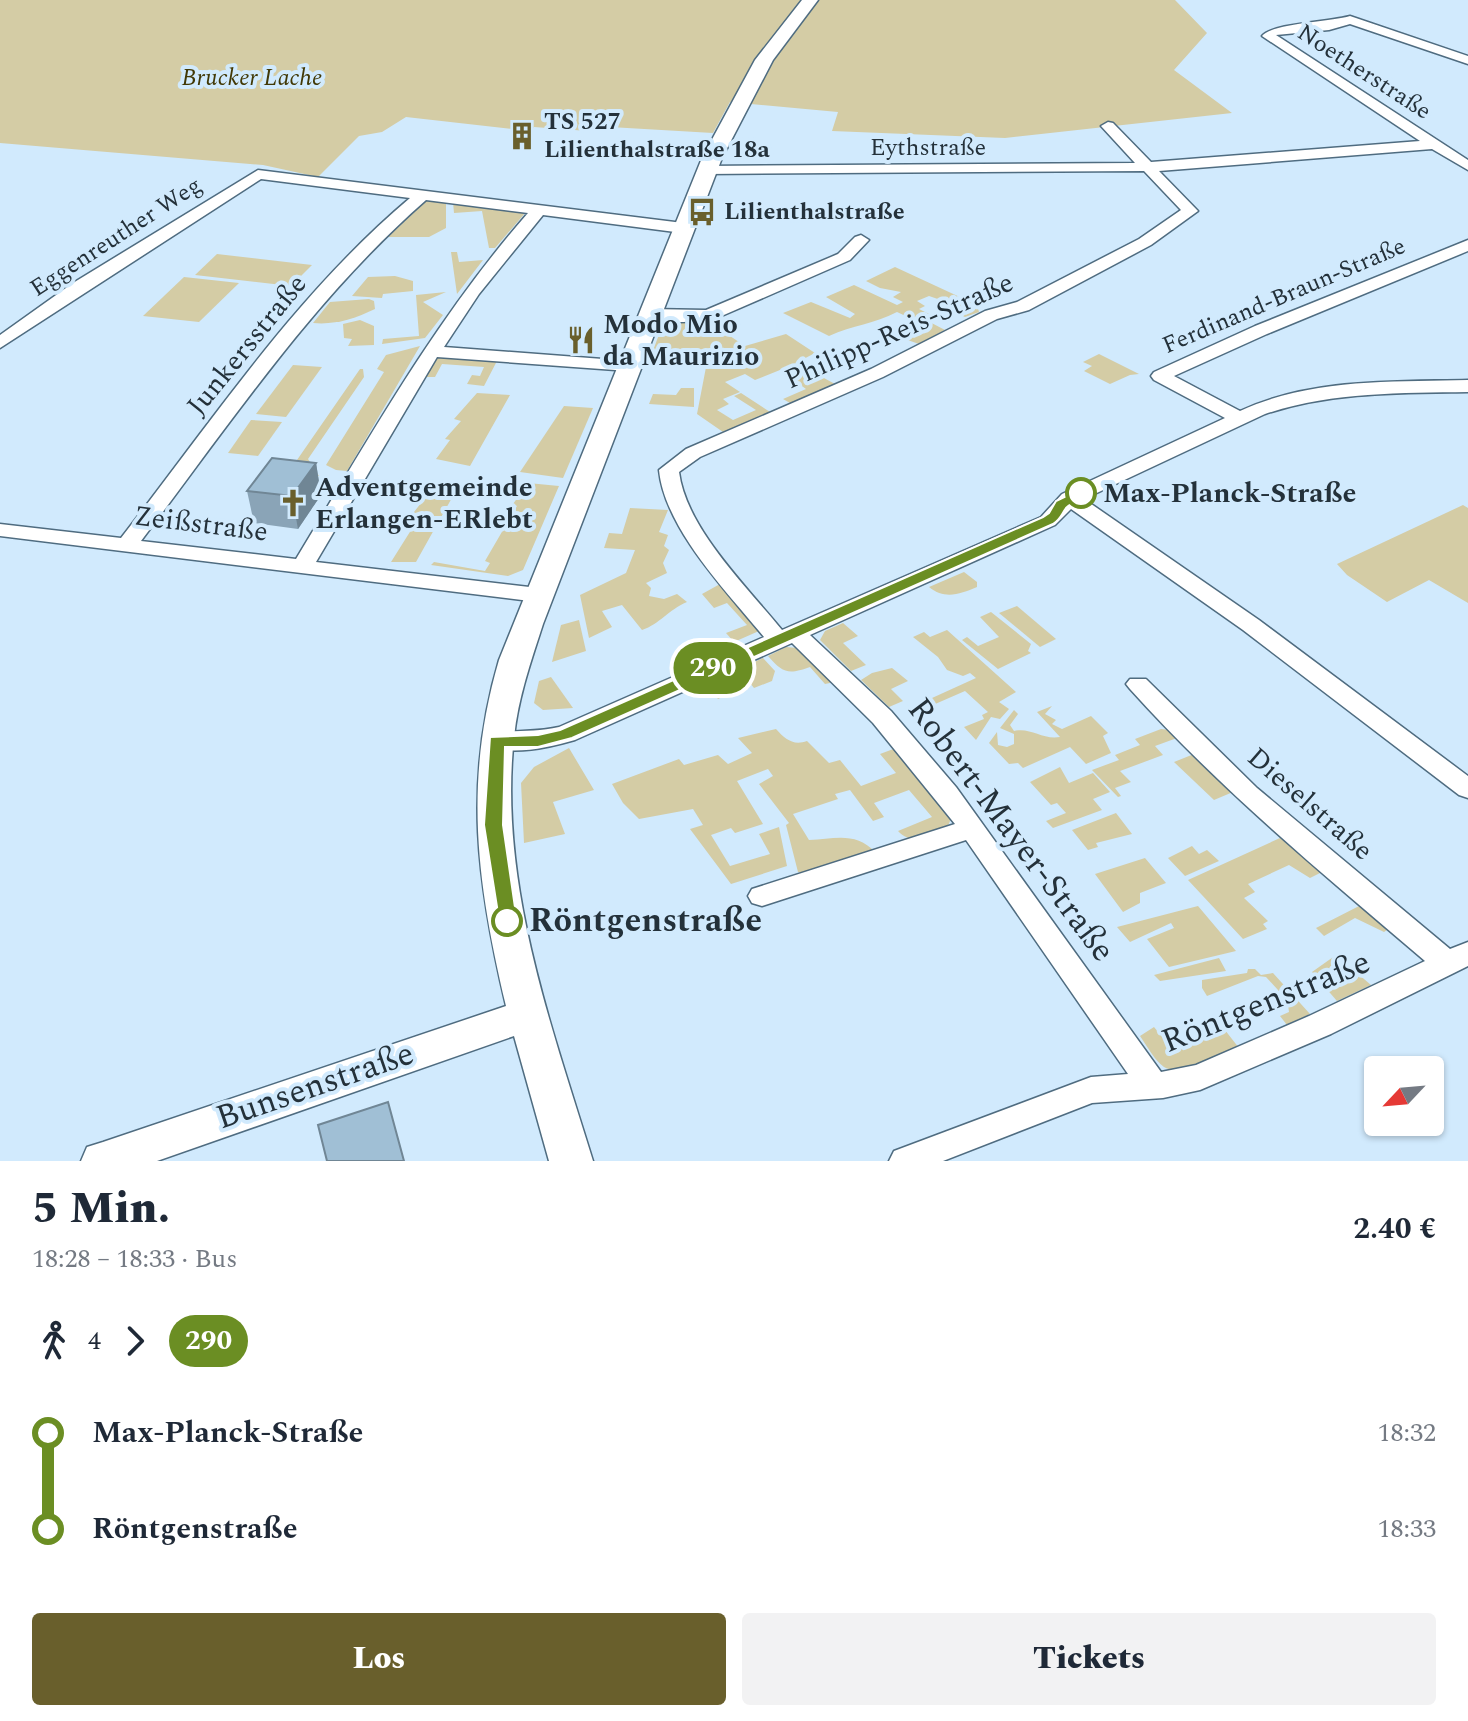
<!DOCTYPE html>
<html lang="de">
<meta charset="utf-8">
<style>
body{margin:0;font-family:Spectral,serif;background:#f2f2f3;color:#1f2937;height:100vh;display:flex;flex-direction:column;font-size:30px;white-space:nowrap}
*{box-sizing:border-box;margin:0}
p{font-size:26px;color:#747a83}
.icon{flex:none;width:44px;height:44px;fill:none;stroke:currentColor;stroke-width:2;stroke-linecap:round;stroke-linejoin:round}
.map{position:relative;height:1161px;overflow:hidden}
.side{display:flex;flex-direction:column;background:#fff;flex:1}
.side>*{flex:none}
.badge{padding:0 16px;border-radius:26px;font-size:28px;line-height:52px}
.needle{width:52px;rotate:244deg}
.fabs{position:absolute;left:1364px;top:1056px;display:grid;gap:16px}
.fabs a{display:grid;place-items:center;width:80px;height:80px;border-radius:8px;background:#fff;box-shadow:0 2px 6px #0004;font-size:40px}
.map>.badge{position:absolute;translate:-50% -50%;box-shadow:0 0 0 4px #fff}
.legs{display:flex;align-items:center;gap:12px;height:88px;padding:0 32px;font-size:26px}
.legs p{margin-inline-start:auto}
.headline{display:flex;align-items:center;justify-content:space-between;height:136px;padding:0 32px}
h1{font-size:44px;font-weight:800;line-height:60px}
.button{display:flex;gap:16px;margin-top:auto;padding:16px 32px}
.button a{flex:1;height:92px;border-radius:8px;background:#695f2c;color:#fff;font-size:32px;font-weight:800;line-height:92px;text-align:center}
.button a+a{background:#f2f2f3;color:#1f2937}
ul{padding:0 32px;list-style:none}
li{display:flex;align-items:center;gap:28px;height:96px;font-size:30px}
li i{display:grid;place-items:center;width:12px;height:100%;margin:0 10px;background:currentColor}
li i::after{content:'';width:20px;height:20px;margin:-10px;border:6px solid;border-radius:50%;background:#fff}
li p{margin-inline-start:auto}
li:first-child i{background:linear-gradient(#0000 50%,currentColor 0)}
li:last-child i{background:linear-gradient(currentColor 50%,#0000 0)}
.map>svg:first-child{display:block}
.green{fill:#d4cca5}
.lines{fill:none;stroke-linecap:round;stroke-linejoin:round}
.street-casing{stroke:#4f6c80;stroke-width:3}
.secondary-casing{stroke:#4f6c80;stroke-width:3}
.street{fill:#fff;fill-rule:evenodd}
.secondary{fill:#fff;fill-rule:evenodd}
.wall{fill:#8aa4b7}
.shaded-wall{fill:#708695}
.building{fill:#a0bfd5;stroke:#708695;stroke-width:2}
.line-1{fill:#6b8e23;stroke:#fff;stroke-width:2}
.stop-1-dot{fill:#fff;stroke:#6b8e23;stroke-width:4}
.labels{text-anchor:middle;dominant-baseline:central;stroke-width:8;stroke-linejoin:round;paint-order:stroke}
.far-street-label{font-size:24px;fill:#24313a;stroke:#d1eafd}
.far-park-label{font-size:24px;font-style:italic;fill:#413805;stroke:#d1eafd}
.far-poi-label{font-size:24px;font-weight:bold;fill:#24313a;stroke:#d1eafd;text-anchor:start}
.poi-label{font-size:28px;font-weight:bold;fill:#24313a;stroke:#d1eafd;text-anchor:start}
.street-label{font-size:28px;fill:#24313a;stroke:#d1eafd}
.stop-label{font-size:28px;font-weight:bold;fill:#24313a;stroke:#d1eafd;text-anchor:start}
.near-street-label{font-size:34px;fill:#24313a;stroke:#d1eafd}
.near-stop-label{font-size:34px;font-weight:bold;fill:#24313a;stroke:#d1eafd;text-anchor:start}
</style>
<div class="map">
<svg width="1468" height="1161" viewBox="0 0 1468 1161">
<rect width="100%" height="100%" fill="#d1eafd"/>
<g class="green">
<polygon points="0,0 1175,0 1207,33 1174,70 1232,113 1005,138 832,131 838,112 730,102 713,133 610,127 588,131 534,127 531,131 406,117 382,132 359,136 318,177 263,165 0,143"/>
<polygon points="432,200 446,201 446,228 429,237 388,237 426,201"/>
<polygon points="453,202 526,212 495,248 489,248 482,211 454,213"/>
<polygon points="451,252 457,252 459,262 483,260 457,294"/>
<polygon points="217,254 312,265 291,286 195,275"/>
<path d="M 895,267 L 977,305 L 979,312 L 965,317 L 952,311 L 964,308 L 929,296 L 917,301 L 925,306 L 919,309 L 933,316 L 922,318 L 945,330 L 919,344 L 899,337 L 925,325 L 897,312 C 874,324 853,325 829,336 L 783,313 L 811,302 L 850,318 L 855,314 L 826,297 L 854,285 L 897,305 L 903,302 L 893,297 L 901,292 L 880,288 L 866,281 Z"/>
<polygon points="395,276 413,281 413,291 383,294 382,298 352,296 368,277"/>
<polygon points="184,277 239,283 199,322 143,316"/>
<polygon points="446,292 423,302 443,315 425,338 382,344 383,339 419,336 416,295"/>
<path d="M 369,299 L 374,301 L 375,309 C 354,319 335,325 313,323 L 330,302 Z"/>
<polygon points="716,317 726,326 727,334 745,346 786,334 815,353 796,363 835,384 790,403 783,399 806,389 780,370 755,380 745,374 725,382 740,392 723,399 729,404 717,410 733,420 756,410 734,396 741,393 770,412 723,432 697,414 707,362 713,359 710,356 699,361 651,356 664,321"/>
<polygon points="360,320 374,326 374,345 348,346 352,339 344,338 343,324"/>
<polygon points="420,346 347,471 336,470 326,465 384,372 377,369 386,355"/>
<polygon points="1099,354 1139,374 1130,375 1110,384 1084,371 1092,366 1083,362"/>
<polygon points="442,355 498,359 484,386 467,384 472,375 480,376 484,367 442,364 435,377 425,377 436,357"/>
<polygon points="293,365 322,367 286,417 256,414"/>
<polygon points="360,369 363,369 364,377 308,459 319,476 288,473"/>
<polygon points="681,388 694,388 694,407 649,404 653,394 676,395"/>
<polygon points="477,393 510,395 470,466 436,459 450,440 445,439 461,421 454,419"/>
<polygon points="564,406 593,408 563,478 520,472"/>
<polygon points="251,420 282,422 258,456 228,453"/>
<polygon points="528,483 559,486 523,570 508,576 431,565 434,562 485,571 490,563 485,561 517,506 513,504"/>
<polygon points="443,484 458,487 416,562 391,562 413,527 403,526 425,498 430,498"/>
<polygon points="1463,505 1468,508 1468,603 1429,580 1387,602 1347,575 1337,564"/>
<path d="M 630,508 L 668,510 L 659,532 L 668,535 L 664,546 L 669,550 L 663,563 L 667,573 L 646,583 L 651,588 L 649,596 L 664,599 L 677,594 L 687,602 C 668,610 660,624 642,630 L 622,605 L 602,611 L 612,627 L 589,638 L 580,595 L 626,573 L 635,550 L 604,548 L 609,533 L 622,534 Z"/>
<path d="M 964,572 L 977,582 L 977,587 C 960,594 945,600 929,587 Z"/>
<polygon points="720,584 759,631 734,642 726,633 747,625 727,603 714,608 702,594"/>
<polygon points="1017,606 1056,639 1040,647 999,613"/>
<polygon points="991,612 1031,644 1028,651 1031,653 998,669 962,640 967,637 978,646 999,637 980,617"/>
<polygon points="579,620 586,651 552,662 561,625"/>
<polygon points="843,623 858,636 843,643 866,665 851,671 820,640 825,631"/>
<polygon points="947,630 1016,692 999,702 1009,709 1000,719 991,717 976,740 964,727 984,719 982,715 988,712 965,691 926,708 921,703 976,678 970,673 963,676 947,670 938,657 913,637 924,632 930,637"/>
<path d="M 786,647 L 798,648 L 835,682 L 825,684 L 810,667 C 788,675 783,673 768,656 Z"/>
<polygon points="763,658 775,671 772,681 754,688 750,683 718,699 707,684"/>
<polygon points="892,668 908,681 891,689 903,701 889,707 861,680 872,673"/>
<polygon points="551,677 573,708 543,710 534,703 539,681"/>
<path d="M 1052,706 L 1045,714 L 1056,720 L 1052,724 L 1062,729 L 1091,716 L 1108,733 L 1103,736 L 1111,753 L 1086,764 L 1070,747 L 1023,768 L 1018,763 L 1009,764 L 989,743 L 997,732 L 998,745 L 1007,747 L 1014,744 L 1014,734 L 1000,728 L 1014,710 L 1018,714 L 1010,725 L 1014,731 C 1031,727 1042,740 1060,737 L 1037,712 Z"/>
<path d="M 776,729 C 785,739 793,746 807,741 L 829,763 L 840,760 L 861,786 L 896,773 L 880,754 L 896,748 L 951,815 C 951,838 912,848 898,831 L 932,817 L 909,790 L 874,803 L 884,817 L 873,821 L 850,790 L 835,794 L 838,799 L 793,814 L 809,840 C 835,839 856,831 876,853 L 807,873 L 798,872 L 786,825 L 789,823 L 759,784 L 773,776 L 768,769 L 737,781 L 763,824 L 735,833 L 731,828 L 711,835 L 730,866 L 770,854 L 759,834 L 779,827 L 787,866 L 731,884 L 690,829 L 703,825 L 693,809 L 639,819 L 623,803 L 612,784 L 679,759 L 684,765 L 718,755 L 728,764 L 752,753 L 738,738 Z"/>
<polygon points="1161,729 1170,730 1177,738 1155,746 1163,755 1120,771 1131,782 1115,788 1121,796 1118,797 1092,770 1119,760 1115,755 1140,745 1135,739"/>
<polygon points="569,748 594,790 553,802 565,834 524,843 521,783 534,767"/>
<polygon points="1194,754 1233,792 1214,800 1174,762"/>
<polygon points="1060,767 1069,783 1093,773 1110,792 1093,799 1102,810 1053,828 1046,821 1066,813 1057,803 1051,805 1030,782"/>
<polygon points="1116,813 1132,834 1096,843 1098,847 1088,850 1072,830"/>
<polygon points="1280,838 1324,871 1310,878 1289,865 1248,884 1255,892 1244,898 1268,921 1263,924 1267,929 1243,939 1188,880"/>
<polygon points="1192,846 1199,854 1207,850 1219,861 1185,876 1168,858"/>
<polygon points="1145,858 1166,883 1140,893 1140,903 1123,912 1095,874"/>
<polygon points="1363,904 1391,927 1384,932 1355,918 1324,936 1316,928"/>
<polygon points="1198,906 1236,951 1169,967 1147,939 1174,928 1171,923 1130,942 1117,927"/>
<polygon points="1336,955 1371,985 1337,1001 1312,972"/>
<polygon points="1219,958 1226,971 1160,981 1154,975"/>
<polygon points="1248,969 1255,969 1261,975 1273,973 1310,1014 1287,1025 1280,1016 1289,1012 1288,1005 1279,998 1278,990 1266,977 1258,976 1207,996 1202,988 1202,980 1247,973"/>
<path d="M 1221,1025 L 1239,1048 C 1223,1055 1180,1078 1164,1067 C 1155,1061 1147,1046 1140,1036 L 1154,1027 L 1173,1050 L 1207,1037 L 1208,1030 Z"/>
</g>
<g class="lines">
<defs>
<g id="street">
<path d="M 1350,16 L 1468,56 L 1468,64 L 1350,24 L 1329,30 L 1276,35 L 1468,160 L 1468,170 L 1432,149 L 1159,171 L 1198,211 L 1151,245 L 1029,310 L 997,319 L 883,377 L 700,457 L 679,472 C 686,528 747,587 782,630 L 1041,517 L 1062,494 L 1225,418 L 1154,380 L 1151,376 L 1154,372 L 1255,326 L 1468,240 L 1468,251 L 1267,334 L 1174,376 L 1240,411 C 1311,378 1392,382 1468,380 L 1468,392 C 1399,393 1331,392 1265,414 L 1084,499 L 1259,620 L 1468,776 L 1468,798 L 1459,795 L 1243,630 L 1071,509 L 1055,525 L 810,635 L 891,711 L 956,787 L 1161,1072 L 1196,1065 L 1309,1016 L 1425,961 C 1323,874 1220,789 1130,689 L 1126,684 L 1130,679 L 1146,679 L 1257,788 L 1450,949 L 1468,942 L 1468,966 L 1331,1034 L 1200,1090 L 1163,1098 L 1092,1103 L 943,1161 L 889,1161 L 894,1151 L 1091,1077 L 1128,1074 L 966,840 L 762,906 L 752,903 L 748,896 L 752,889 L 955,824 L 873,723 L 792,643 L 575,740 C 547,748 516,755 487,747 L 484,741 L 487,735 C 510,729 535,733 559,727 L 764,637 C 728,593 665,529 659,470 L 686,449 L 871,369 L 985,311 L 1017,302 L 1139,239 L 1181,210 L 1144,171 L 705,174 L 698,170 L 705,166 L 1135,163 L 1101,126 L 1108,122 L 1113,123 L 1151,162 L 1420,141 L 1262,36 C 1273,23 1330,22 1350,16 Z"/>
<path d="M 258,170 L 683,223 L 691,228 L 683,233 L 543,215 L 479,294 L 444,347 L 629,361 L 638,366 L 629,371 L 437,357 L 316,562 L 538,588 L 546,590 L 549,595 L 546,600 L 538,602 L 0,536 L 0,524 L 121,538 C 212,421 296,294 410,198 L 261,179 L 0,348 L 0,335 L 73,283 ZM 426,200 L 528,213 C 436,318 368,440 296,559 L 141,541 C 231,422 314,298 426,200 Z"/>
<path d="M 861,235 L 869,240 L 850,260 L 717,318 C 700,322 654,326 641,314 L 650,309 L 706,310 L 838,254 L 855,237 Z"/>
</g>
<path id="secondary" d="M 802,0 L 818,0 L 773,60 L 722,158 L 543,624 C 531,661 518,698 514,737 C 498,881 551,1025 593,1161 L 549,1161 L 514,1036 L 157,1161 L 81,1161 L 87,1147 L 103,1142 L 506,1006 C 477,884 463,782 499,660 L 702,158 L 755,60 Z"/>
</defs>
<use href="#street" class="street-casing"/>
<use href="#secondary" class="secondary-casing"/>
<use href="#street" class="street"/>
<use href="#secondary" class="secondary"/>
</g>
<polygon class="wall" points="316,463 321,495 298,529 254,523 247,491"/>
<polygon class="shaded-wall" points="316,463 321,495 298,529 292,496"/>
<g class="building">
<polygon points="272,458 316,463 292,496 247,491"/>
<polygon points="388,1102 404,1161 327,1161 318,1125"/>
</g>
<path class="line-1" d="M 1081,489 L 1089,493 C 1082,499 1072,502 1066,508 C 1061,515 1061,519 1053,524 L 572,738 L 538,747 L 505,747 L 503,825 L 517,921 L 514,926 L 500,926 L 484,825 L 490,737 L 538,735 L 560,730 L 1043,517 L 1049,513 L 1056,501 Z"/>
<defs>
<symbol id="building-bare" viewBox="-9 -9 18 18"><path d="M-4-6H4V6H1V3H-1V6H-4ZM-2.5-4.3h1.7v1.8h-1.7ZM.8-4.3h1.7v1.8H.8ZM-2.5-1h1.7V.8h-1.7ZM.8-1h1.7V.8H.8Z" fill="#695f2c" stroke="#d1eafd" stroke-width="2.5" paint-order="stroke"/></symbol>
<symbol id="bus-bare" viewBox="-9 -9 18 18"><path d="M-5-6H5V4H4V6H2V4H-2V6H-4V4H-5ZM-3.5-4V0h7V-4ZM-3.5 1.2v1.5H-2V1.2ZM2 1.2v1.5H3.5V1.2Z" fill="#695f2c" stroke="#d1eafd" stroke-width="2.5" paint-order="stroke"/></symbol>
<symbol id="restaurant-bare" viewBox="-9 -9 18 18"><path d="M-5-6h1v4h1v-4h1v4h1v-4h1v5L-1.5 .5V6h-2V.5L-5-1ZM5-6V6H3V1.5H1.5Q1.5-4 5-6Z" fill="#695f2c" stroke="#d1eafd" stroke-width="2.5" paint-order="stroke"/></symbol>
<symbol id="church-bare" viewBox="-9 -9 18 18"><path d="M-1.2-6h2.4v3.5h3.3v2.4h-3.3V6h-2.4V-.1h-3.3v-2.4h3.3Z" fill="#695f2c" stroke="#d1eafd" stroke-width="2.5" paint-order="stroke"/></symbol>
</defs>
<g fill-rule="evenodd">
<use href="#building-bare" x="502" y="116" width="40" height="40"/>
<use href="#bus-bare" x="682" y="192" width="40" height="40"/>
<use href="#restaurant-bare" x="561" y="320" width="40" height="40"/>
<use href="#church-bare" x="273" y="483" width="40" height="40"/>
</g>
<g class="stop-1-dot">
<circle cx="1081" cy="493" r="14"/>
<circle cx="507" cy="921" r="14"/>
</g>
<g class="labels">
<g class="far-street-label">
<text transform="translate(1364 72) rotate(33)">Noetherstraße</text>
<text x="928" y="148">Eythstraße</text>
<text transform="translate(116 237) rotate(-33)">Eggenreuther Weg</text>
<text transform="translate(1284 296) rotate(-23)">Ferdinand-Braun-Straße</text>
</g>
<g class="far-park-label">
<text x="252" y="78">Brucker Lache</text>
</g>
<g class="far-poi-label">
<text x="544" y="122">TS 527<tspan x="544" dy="28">Lilienthalstraße 18a</tspan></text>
<text x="724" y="212">Lilienthalstraße</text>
</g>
<g class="poi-label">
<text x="603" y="324">Modo Mio<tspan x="603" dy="32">da Maurizio</tspan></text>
<text x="315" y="487">Adventgemeinde<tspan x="315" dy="32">Erlangen-ERlebt</tspan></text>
</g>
<g class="street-label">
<text transform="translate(899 331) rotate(-24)">Philipp-Reis-Straße</text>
<text transform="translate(247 345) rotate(-51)">Junkersstraße</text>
<text transform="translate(201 524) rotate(7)">Zeißstraße</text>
<text transform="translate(1310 804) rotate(41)">Dieselstraße</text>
</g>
<g class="stop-label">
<text x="1103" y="493">Max-Planck-Straße</text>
</g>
<g class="near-street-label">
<text transform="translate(1011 830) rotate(53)">Robert-Mayer-Straße</text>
<text transform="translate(1266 1002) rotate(-22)">Röntgenstraße</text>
<text transform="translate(315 1086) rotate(-19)">Bunsenstraße</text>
</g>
<g class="near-stop-label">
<text x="529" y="921">Röntgenstraße</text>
</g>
</g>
</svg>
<div class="fabs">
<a><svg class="needle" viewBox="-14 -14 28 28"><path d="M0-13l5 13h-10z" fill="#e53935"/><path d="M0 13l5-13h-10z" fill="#747a83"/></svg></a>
</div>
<b class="badge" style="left:713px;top:668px;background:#6b8e23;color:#fff">290</b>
</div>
<section class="side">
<div class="headline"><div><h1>5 Min.</h1><p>18:28 – 18:33 · Bus</p></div><b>2.40 €</b></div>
<div class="legs"><svg class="icon" aria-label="walk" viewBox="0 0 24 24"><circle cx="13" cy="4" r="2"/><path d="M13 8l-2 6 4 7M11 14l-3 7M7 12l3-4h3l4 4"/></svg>4<svg class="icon" aria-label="forward" viewBox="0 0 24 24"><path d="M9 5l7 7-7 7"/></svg><b class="badge" style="background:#6b8e23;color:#fff">290</b></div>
<ul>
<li><i style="color:#6b8e23"></i><b>Max-Planck-Straße</b><p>18:32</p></li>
<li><i style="color:#6b8e23"></i><b>Röntgenstraße</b><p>18:33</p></li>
</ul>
<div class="button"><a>Los</a><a>Tickets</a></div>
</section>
